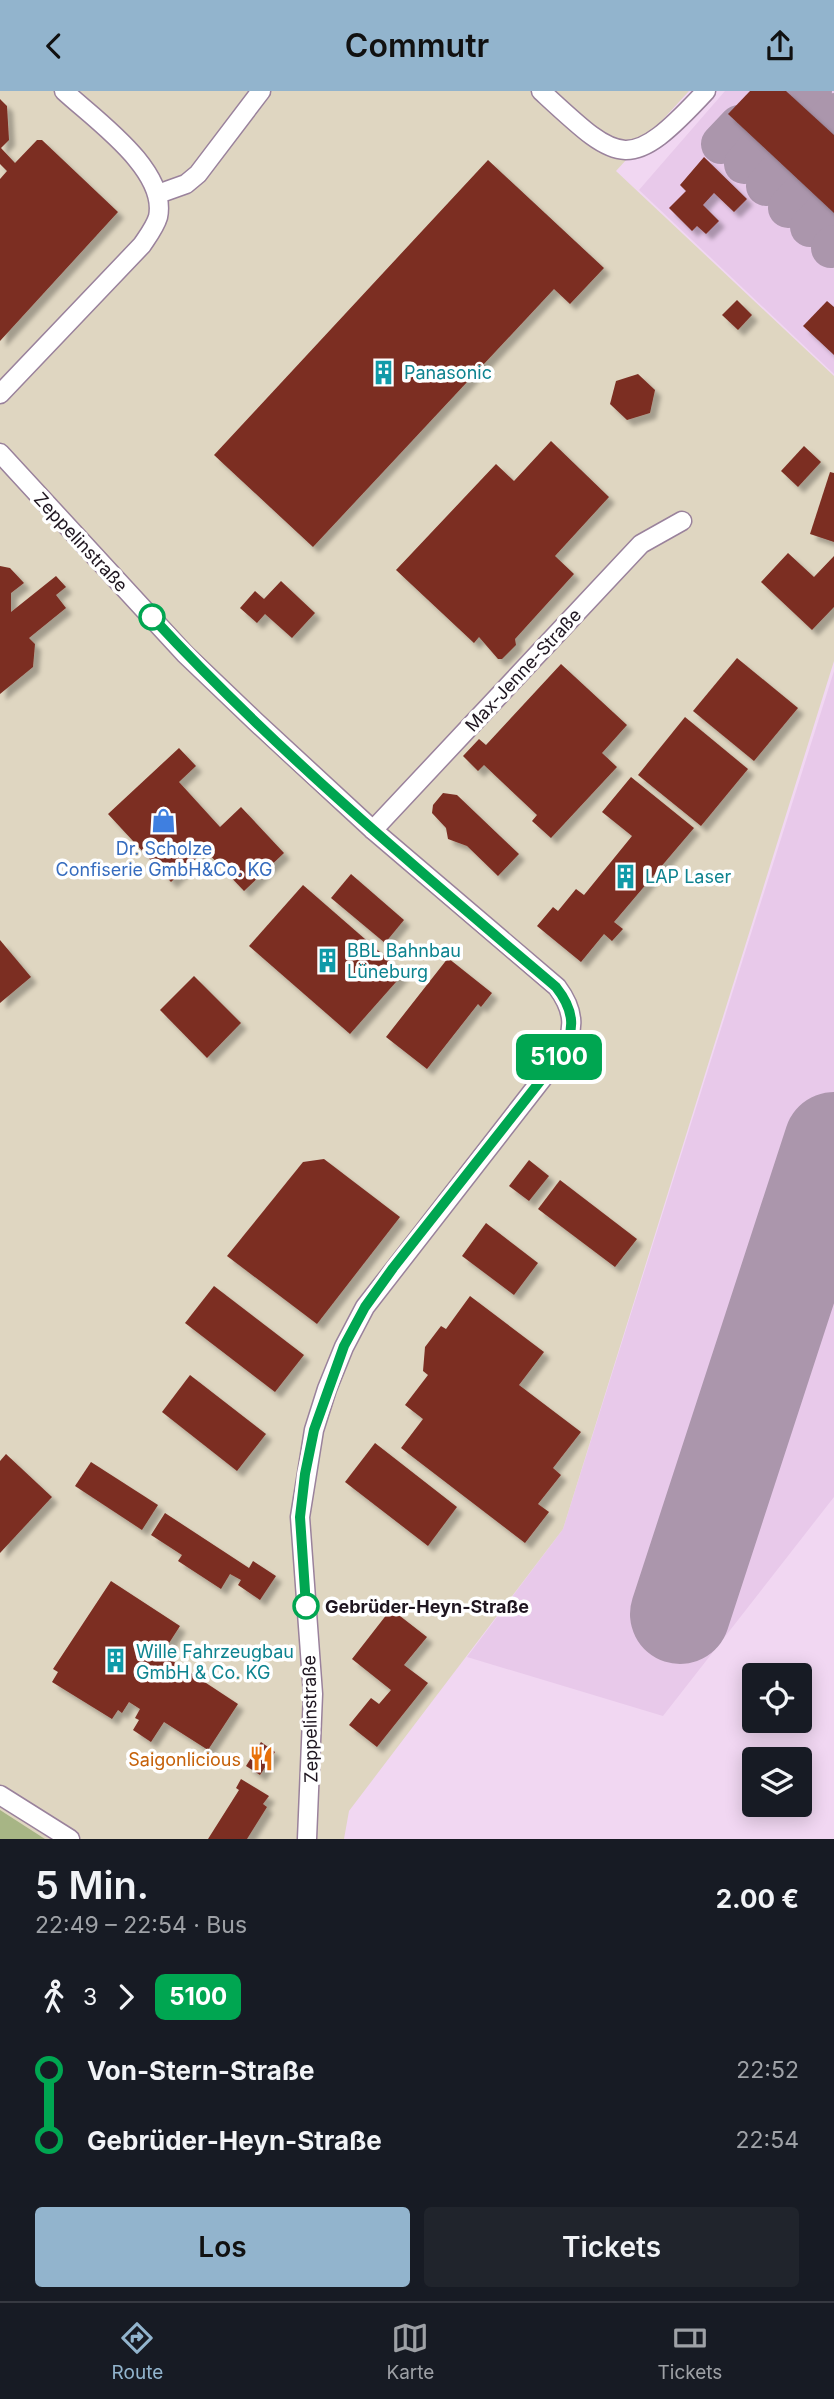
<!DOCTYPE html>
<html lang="de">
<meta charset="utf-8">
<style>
body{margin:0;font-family:Inter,sans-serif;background:#20242c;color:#f1f3f6;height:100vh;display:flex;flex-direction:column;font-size:26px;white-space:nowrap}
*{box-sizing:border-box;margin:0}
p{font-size:23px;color:#9ea1a6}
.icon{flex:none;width:38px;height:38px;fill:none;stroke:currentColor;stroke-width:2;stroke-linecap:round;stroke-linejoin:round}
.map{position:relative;height:1748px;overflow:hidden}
.side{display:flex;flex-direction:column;background:#171b24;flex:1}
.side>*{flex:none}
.badge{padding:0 14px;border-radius:10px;font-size:24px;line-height:46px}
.controls{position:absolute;left:742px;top:1572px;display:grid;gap:14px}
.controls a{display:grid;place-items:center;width:70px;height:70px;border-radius:7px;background:#171b24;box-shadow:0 4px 18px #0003;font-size:35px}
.map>.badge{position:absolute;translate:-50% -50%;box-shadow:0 0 0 4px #fff}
.legs{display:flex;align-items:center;gap:10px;height:77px;padding:0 35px;font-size:23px}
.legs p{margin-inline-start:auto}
.headline{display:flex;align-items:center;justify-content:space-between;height:119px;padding:0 35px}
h1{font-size:38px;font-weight:600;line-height:52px}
.primary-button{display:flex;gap:14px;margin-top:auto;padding:14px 35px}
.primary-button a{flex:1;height:80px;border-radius:7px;background:#92b4cd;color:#111;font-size:28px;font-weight:600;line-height:80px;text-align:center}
.primary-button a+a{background:#20242c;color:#f1f3f6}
ul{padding:0 35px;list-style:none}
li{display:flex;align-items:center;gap:24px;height:70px;font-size:26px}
li i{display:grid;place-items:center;width:10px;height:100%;margin:0 9px;background:currentColor}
li i::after{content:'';width:18px;height:18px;margin:-9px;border:5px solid;border-radius:50%;background:#171b24}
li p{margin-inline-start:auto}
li:first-child i{background:linear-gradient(#0000 50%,currentColor 0)}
li:last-child i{background:linear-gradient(currentColor 50%,#0000 0)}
header{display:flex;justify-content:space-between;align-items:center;height:91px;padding:0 35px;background:#92b4cd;color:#111;font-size:32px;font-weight:600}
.menu{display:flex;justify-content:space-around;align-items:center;height:98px;border-top:2px solid #363941;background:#171b24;font-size:19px;color:#9ea1a6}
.menu a{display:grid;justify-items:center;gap:4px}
.menu .on{color:#92b4cd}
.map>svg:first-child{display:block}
.built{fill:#e8c9ea}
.industrial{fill:#dfd6c1}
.green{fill:#a7b585}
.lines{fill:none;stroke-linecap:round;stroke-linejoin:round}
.taxiway{stroke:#ab96ac;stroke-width:40}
.runway{stroke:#ab96ac;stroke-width:100}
.building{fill:#7b2e23;filter:url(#shadow)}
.minor-casing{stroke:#9a829c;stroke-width:21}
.minor{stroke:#fff;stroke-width:18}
.line-1-casing{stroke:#fff;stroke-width:16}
.line-1{stroke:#00a651;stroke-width:10}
.stop-1-dot{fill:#fff;stroke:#00a651;stroke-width:3.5}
.labels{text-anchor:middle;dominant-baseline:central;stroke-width:7;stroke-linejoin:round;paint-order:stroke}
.culture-label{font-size:18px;fill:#0d838f;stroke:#fff;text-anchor:start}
.street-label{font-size:18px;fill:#1f1620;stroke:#fff}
.shop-label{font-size:18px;fill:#366cbe;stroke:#fff}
.stop-label{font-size:18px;font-weight:bold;fill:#1f1620;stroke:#fff;text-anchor:start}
.food-label{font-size:18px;fill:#c56008;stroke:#fff;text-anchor:end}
</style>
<header><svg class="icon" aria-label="back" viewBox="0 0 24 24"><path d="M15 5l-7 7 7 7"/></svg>Commutr<svg class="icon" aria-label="share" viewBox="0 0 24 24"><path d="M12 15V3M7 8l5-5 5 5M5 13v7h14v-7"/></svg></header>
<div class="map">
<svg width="834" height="1748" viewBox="0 0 834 1748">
<defs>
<filter id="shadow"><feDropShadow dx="6" dy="6" stdDeviation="2" flood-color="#0004"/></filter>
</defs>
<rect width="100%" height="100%" fill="#f1d7f2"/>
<g class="built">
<polygon points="725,0 834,0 834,283 639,99"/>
<polygon points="834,580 834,1406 663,1625 467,1566 563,1438"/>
</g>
<polygon class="industrial" points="0,0 689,0 616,80 834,285 834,570 563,1438 349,1720 344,1748 0,1748"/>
<polygon class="green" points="0,1719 45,1748 0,1748"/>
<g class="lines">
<g class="taxiway">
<polyline points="800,13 812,0"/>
<polyline points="822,34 834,22"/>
<polyline points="721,53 739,34"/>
<polyline points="744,73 761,54"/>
<polyline points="766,95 784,75"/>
<polyline points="788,117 807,96"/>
<polyline points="810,136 828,117"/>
<polyline points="831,157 834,154"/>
</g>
<polyline class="runway" points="680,1523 834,1051"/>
</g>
<g class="building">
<polygon points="750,0 786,0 834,44 834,122 728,23"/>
<polygon points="0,8 7,15 9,49 1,57 15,72 37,49 42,49 118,121 0,250 0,88 7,80 0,73"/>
<polygon points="704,66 747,108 734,121 714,102 703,114 719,130 706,143 697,135 692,140 669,117 686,100 680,94"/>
<polygon points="488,69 604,177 570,213 554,198 313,456 214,364"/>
<polygon points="737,209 752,224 738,239 722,224"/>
<polygon points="827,210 834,216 834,264 803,235"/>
<polygon points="638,283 655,299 650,322 627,329 610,313 616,290"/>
<polygon points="551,350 609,406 555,465 574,483 515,548 516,554 502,568 498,568 479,546 474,552 396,479 496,373 514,390"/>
<polygon points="804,355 821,371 798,396 781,380"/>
<polygon points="830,381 834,382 834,451 810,443"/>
<polygon points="788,462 814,486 834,465 834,516 812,539 761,491"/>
<polygon points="0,475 10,477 24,492 11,502 11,521 56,485 66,496 56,504 66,517 29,547 35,553 33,576 0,603"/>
<polygon points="281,490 315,522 292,547 265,523 257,532 240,517 255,500 264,508"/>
<polygon points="737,567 798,617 754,670 693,620"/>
<polygon points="561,573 627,634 602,662 617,676 551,747 532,730 537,724 484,674 478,680 463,665 479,648 486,654"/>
<polygon points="685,626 748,678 701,735 638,684"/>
<polygon points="179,657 196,675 179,691 220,736 241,716 284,762 244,800 205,759 171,791 108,723"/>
<polygon points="631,686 694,737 614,831 623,838 612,850 604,843 581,871 537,835 553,816 558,820 576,798 584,804 632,745 602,721"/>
<polygon points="443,702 457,704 519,763 498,785 467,755 448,748 446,737 432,722 433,714"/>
<polygon points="351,783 404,829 385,852 331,807"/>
<polygon points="303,794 404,882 350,943 249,855"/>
<polygon points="0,849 31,886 0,912"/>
<polygon points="448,867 492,902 481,916 478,913 427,978 386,946"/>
<polygon points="194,885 241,932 207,967 160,919"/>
<polygon points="324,1068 400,1126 317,1233 227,1165 303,1071"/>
<polygon points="529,1069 549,1085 529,1110 509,1095"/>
<polygon points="560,1089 637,1148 615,1176 538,1118"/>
<polygon points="486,1132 538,1172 514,1204 462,1165"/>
<polygon points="214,1195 304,1264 275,1301 185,1232"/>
<polygon points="470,1205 544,1261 519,1294 581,1341 553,1377 561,1384 538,1413 549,1421 525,1452 401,1357 423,1328 405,1314 428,1284 423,1280 425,1256 441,1235 446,1238"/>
<polygon points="190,1284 266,1343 237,1380 162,1321"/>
<polygon points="375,1352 457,1416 428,1455 345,1391"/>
<polygon points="6,1363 52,1406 0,1462 0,1370"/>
<polygon points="91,1371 158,1414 142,1439 75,1395"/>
<polygon points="165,1422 249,1477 253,1470 276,1485 260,1509 238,1494 241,1489 230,1483 221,1498 178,1470 182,1464 151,1444"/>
<polygon points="111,1490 180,1535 162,1563 238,1613 208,1659 164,1631 151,1651 133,1639 139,1629 135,1627 140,1618 129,1611 122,1622 118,1619 112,1628 52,1591 58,1581 53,1578"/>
<polygon points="391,1518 427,1546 404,1574 428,1592 377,1656 349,1634 371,1607 379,1613 391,1599 352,1568"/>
<polygon points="261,1651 275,1661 260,1684 246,1675"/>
<polygon points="241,1688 269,1705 263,1713 267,1716 247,1748 208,1748 239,1699 236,1697"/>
</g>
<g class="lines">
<defs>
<g id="minor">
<path d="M 541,0 C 620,73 628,84 706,0"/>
<polyline points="158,103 186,93 198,83 261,0"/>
<path d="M 0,303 L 142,154 C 148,145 155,136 158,126 C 168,79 94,28 64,0"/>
<path d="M 0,362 L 185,563 L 255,630 L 373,739 L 557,896 C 575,920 576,940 560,965 L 365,1216 L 344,1256 L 327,1298 L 314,1339 L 300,1426 L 313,1603 L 307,1748"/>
<polyline points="373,739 641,453 682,430"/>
<polyline points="0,1704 70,1748"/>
</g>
</defs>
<use href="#minor" class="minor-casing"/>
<use href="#minor" class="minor"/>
</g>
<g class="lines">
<defs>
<path id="line-1" d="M 152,526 C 276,660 417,778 556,896 C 575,920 576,940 560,965 L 393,1177 L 365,1216 L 344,1255 L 314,1339 L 305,1383 L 300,1426 L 306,1515"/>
</defs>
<use href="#line-1" class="line-1-casing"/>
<use href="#line-1" class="line-1"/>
</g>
<defs>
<symbol id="building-bare" viewBox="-9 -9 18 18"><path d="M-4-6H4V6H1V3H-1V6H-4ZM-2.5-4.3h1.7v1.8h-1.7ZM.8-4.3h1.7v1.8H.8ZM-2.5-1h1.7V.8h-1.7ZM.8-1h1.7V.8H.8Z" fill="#0f9aa8" stroke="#fff" stroke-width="2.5" paint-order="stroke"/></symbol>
<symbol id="shop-bare" viewBox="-9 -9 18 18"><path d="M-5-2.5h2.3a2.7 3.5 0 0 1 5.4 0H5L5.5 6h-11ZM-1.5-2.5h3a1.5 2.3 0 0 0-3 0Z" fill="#3f7fe0" stroke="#fff" stroke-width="2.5" paint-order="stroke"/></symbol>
<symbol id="restaurant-bare" viewBox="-9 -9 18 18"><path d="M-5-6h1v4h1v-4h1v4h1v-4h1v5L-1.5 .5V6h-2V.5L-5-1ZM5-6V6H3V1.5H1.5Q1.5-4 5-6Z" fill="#e8710a" stroke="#fff" stroke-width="2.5" paint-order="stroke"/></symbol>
</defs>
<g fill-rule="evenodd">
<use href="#building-bare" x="366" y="264" width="35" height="35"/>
<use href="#shop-bare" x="146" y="712" width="35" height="35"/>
<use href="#building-bare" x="608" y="768" width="35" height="35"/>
<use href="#building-bare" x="310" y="852" width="35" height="35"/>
<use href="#building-bare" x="98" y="1552" width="35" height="35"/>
<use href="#restaurant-bare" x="244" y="1650" width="35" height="35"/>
</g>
<g class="stop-1-dot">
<circle cx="152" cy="526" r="12"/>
<circle cx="306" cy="1515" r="12"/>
</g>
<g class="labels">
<g class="culture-label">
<text x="404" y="281">Panasonic</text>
<text x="645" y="785">LAP Laser</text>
<text x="347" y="859">BBL Bahnbau<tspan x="347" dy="21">Lüneburg</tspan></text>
<text x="136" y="1560">Wille Fahrzeugbau<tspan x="136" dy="21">GmbH &amp; Co. KG</tspan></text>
</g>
<g class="street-label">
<text transform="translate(81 451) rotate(47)">Zeppelinstraße</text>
<text transform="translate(523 579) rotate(-47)">Max-Jenne-Straße</text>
<text transform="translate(310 1628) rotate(-91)">Zeppelinstraße</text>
</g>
<g class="shop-label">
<text x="164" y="757">Dr. Scholze<tspan x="164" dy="21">Confiserie GmbH&amp;Co. KG</tspan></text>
</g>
<g class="stop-label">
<text x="325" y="1515">Gebrüder-Heyn-Straße</text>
</g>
<g class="food-label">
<text x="241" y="1668">Saigonlicious</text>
</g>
</g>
</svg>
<div class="controls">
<a><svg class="icon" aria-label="locate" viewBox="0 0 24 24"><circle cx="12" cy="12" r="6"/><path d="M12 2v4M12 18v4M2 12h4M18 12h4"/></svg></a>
<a><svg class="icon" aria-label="layers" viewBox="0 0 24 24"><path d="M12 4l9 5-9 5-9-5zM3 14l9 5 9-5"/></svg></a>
</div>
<b class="badge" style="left:559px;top:966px;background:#00a651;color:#fff">5100</b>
</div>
<section class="side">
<div class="headline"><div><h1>5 Min.</h1><p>22:49 – 22:54 · Bus</p></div><b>2.00 €</b></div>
<div class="legs"><svg class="icon" aria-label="walk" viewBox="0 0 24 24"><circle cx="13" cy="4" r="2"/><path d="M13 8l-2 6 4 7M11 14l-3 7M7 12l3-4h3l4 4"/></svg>3<svg class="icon" aria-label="forward" viewBox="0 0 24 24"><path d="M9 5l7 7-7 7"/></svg><b class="badge" style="background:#00a651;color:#fff">5100</b></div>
<ul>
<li><i style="color:#00a651"></i><b>Von-Stern-Straße</b><p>22:52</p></li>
<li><i style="color:#00a651"></i><b>Gebrüder-Heyn-Straße</b><p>22:54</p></li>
</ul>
<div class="primary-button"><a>Los</a><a>Tickets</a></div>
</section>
<nav class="menu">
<a class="on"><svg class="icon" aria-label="directions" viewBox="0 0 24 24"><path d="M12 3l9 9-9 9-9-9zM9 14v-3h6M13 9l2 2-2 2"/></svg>Route</a>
<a><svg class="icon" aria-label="map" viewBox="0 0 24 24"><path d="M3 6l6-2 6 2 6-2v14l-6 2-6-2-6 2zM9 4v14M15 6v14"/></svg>Karte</a>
<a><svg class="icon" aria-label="tickets" viewBox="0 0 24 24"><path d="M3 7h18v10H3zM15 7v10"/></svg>Tickets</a>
</nav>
